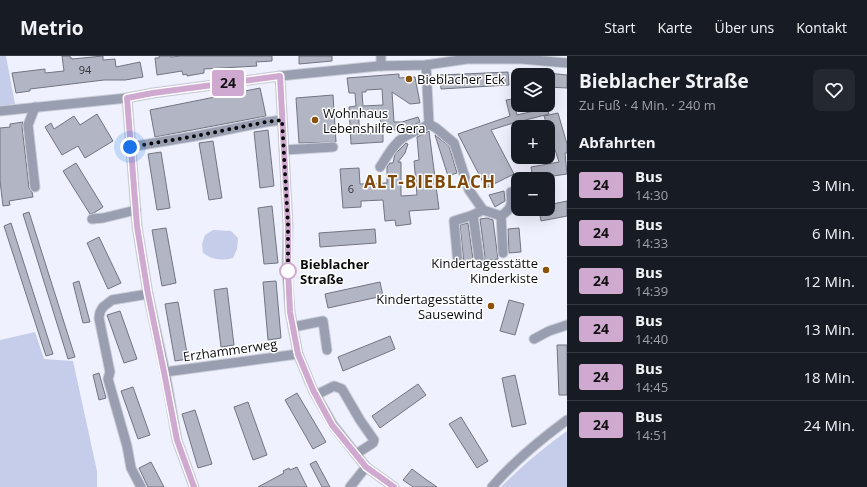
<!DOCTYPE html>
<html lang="de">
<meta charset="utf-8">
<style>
body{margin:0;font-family:"Open Sans",sans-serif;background:#242831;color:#f1f3f6;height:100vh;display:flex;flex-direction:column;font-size:15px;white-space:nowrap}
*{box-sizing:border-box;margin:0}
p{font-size:13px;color:#9ea1a6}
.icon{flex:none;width:22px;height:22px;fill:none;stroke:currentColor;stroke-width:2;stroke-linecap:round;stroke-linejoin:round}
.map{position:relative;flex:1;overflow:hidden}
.sheet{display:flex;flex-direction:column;background:#171b24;width:300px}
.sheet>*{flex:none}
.badge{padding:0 8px;border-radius:3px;font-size:14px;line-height:26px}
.buttons{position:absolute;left:511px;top:12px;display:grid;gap:8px}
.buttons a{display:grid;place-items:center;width:44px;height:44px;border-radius:8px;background:#171b24;box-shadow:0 4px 16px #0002;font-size:20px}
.you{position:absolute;width:20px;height:20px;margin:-10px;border:3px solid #fff;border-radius:50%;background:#1a73e8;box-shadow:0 0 0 6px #1a73e833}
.map>.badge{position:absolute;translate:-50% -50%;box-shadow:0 0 0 2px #fff}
h2{padding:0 12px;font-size:15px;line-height:36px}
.round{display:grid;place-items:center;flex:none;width:42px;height:42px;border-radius:8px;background:#242831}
.summary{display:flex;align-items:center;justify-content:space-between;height:68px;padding:0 12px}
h1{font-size:19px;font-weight:700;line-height:30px}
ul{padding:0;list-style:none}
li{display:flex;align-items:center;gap:12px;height:48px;padding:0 12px;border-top:1px solid #363941}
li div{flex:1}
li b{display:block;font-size:15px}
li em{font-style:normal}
li .badge{min-width:44px;font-weight:700;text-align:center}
header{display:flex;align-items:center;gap:24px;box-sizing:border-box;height:56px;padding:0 20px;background:#171b24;border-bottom:1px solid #363941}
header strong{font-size:19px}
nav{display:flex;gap:22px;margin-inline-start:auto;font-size:14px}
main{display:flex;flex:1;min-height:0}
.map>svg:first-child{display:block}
.green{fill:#c5cdea}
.building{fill:#b2b5c3;stroke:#727581;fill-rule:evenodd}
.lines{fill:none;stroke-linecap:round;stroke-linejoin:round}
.minor-casing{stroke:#cacdd8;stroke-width:11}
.minor{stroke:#999eb1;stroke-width:9}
.line-casing{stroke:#fff;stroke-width:9}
.line{stroke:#d0a9d0;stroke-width:6}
.walk{stroke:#0a0b0f;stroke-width:4;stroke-dasharray:0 7.2}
.poi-dot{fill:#8b5109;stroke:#fff;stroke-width:1.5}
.stop-dot{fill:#fff;stroke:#d0a9d0;stroke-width:2}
.labels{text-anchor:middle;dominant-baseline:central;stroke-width:3;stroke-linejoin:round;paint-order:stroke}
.number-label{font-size:11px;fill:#34363c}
.poi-label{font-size:13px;fill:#0a0b0f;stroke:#fff;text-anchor:start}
.stop-label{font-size:13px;font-weight:bold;fill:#0a0b0f;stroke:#fff;text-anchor:start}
.street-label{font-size:13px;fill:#0a0b0f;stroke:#fff}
.district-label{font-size:17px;font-weight:bold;letter-spacing:1px;fill:#7e490a;stroke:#fff}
</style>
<header>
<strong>Metrio</strong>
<nav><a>Start</a><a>Karte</a><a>Über uns</a><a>Kontakt</a></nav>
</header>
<main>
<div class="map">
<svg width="567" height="431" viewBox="0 0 567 431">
<rect width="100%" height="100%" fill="#eff2fe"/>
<g class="green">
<polygon points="0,0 6,0 15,48 0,50"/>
<path d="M 213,174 L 231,175 L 238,182 L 237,193 L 233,202 C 221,205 213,204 203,197 L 202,188 L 205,179 Z"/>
<polygon points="35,276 44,303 73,305 97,415 97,431 0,431 0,284"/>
<path d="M 567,375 L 567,431 L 501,431 C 522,410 543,392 567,375 Z"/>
</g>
<g class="building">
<polygon points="62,0 70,0 70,2 72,2 72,3 103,0 103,4 115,3 116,11 140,6 143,21 125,24 104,24 30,33 30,35 16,37 12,17 45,13 45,17 64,15"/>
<polygon points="159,0 171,0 171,1 182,0 272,0 272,5 256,6 257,10 204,13 204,17 187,20 187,18 183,19 182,15 157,19 155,2 159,2"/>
<polygon points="299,0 332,0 332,5 299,8"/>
<polygon points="508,16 509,29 441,33 440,19"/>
<polygon points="548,17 567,19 567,32 548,31"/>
<path d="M 399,18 L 399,22 L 415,21 L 420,47 L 410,48 L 392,36 L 394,66 L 402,66 L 418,61 L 420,66 L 404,74 L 395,74 L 381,71 L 380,59 L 359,60 L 359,78 L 383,76 L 383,86 L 351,88 L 349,51 L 356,50 L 355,37 L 349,37 L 347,22 ZM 382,33 L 383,49 L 363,50 L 362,36 L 366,36 L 366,34 Z"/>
<polygon points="260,32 266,60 155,81 150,54"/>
<polygon points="333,39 336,86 299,87 296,42"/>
<polygon points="513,43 517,59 547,52 549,58 510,68 491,74 514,118 486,132 458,78 510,60 506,44"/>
<polygon points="558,57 567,88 567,97 565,97 567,118 533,123 531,111 559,106 544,60"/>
<polygon points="97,58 113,85 85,102 78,90 62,99 45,71 51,67 54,73 74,60 80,69"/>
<polygon points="23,66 22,70 29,132 32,136 33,141 9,145 10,149 3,150 0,125 0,72 10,71 10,68"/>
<polygon points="268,74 274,130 260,132 254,76"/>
<polygon points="429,75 439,153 409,155 411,168 396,170 395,164 385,165 383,144 361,145 361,151 343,152 340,113 359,112 360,128 387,127 387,111 390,107 393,107 395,98 406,87 408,88 405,97 398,106 401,106 401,140 417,139 414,105 419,104 417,81"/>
<polygon points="435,79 449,90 457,117 448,120"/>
<polygon points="213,85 222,142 209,144 199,87"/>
<polygon points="161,96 170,152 157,154 148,98"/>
<polygon points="76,107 103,151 94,157 90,158 63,115"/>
<polygon points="504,135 505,145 495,151 489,139"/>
<polygon points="567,145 567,160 541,165 539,153 548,153 548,149"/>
<polygon points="272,150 278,207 264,208 258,152"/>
<polygon points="29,156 75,301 68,303 23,158"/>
<polygon points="487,162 493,164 498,203 484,205 485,201 480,163"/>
<polygon points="11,167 53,298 46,300 4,170"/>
<polygon points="468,167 473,203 475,206 464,208 460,169"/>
<polygon points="166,172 176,227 162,230 152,174"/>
<polygon points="519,172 521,196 509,197 508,173"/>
<polygon points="375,173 376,187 320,191 319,177"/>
<polygon points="99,181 121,227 108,233 87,187"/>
<polygon points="79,225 90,266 83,267 73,227"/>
<polygon points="276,225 281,282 268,284 263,226"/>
<polygon points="380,226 383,240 328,252 325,238"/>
<polygon points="227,232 234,289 221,291 214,234"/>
<polygon points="509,244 524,248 515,279 500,275"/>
<polygon points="178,246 188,303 175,305 165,248"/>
<polygon points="120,255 137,303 124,307 107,259"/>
<polygon points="390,280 395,293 343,315 338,301"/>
<polygon points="557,289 567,289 567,339 559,339"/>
<polygon points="99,317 106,342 99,344 93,319"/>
<polygon points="515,319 526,368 512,371 502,322"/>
<polygon points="418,328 426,339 380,372 372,360"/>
<polygon points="133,331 150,379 138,383 121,335"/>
<polygon points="297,337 326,386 313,393 285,344"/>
<polygon points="248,346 267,399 253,404 234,351"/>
<polygon points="195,354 212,408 198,412 182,358"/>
<polygon points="461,361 488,405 477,412 449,368"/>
<polygon points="316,405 330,431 322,431 310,408"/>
<polygon points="151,406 164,431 148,431 139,412"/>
<polygon points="297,411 307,431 258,431 284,417 283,415 289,412 290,414"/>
<polygon points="412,413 424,422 437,431 413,431 403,424"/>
</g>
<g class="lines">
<defs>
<g id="minor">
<polyline points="381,0 381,10"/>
<polyline points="426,9 429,68 436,72 454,87 469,134 483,154"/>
<polyline points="280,20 288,169 287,213 290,256 298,298 313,334 333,369 366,411 394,431"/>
<polyline points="127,42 137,170 148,238 165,316 177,384 194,431"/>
<polyline points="35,51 28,69 35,131"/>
<polyline points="0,55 127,42 153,37 280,20 379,10 426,9 467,3 522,3 567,7"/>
<polyline points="130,91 196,80 266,66 282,64"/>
<polyline points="284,94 333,91"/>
<path d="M 380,111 C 387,101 393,88 404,81 C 412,76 420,74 429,68"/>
<polyline points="473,159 479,202"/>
<polyline points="501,160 503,197"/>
<path d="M 501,160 C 512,152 512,150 511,136"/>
<polyline points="92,163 103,162 136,154"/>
<polyline points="458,208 454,165 473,159 483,154 501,160"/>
<polyline points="293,271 323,265 327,294"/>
<polyline points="534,283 549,275 567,269"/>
<polyline points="165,316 298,298"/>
<polyline points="316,339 334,330 342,333 360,364 374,384 373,387 356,398"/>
<polyline points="141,431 131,412 127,390 108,323 110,316 99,262 100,256 103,251 112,244 148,238"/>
<polyline points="350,431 366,411"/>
<path d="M 492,431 C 514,405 540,384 567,364"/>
</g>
</defs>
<use href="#minor" class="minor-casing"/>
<use href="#minor" class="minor"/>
</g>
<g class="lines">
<defs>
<polyline id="line" points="194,431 177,384 164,316 148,238 137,170 127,42 153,37 280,20 288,169 288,213 290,256 298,298 313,334 332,369 366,411 394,431"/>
</defs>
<use href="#line" class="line-casing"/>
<use href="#line" class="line"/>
<polyline class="walk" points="130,91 196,80 266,66 282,64 288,169 288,215"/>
</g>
<g class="poi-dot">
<circle cx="409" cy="23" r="4"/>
<circle cx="315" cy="64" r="4"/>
<circle cx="546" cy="214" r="4"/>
<circle cx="491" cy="250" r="4"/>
</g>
<circle class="stop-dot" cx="288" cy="215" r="8"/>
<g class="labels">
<g class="number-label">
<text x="85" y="13">94</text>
<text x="351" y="132">6</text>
</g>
<g class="poi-label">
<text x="417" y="23">Bieblacher Eck</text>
<text x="323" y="57">Wohnhaus<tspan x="323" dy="15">Lebenshilfe Gera</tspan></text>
<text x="538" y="207" text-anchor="end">Kindertagesstätte<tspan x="538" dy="15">Kinderkiste</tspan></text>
<text x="483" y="243" text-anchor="end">Kindertagesstätte<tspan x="483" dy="15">Sausewind</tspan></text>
</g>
<g class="stop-label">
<text x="300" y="208">Bieblacher<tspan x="300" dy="15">Straße</tspan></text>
</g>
<g class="street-label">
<text transform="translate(230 294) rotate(-8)">Erzhammerweg</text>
</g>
<g class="district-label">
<text x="430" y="125">ALT-BIEBLACH</text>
</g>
</g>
</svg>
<div class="buttons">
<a><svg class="icon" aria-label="layers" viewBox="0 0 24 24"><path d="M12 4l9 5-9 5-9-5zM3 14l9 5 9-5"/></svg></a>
<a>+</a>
<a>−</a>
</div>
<div class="you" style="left:130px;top:91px"></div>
<b class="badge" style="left:228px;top:27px;background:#d0a9d0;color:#111">24</b>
</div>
<section class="sheet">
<div class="summary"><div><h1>Bieblacher Straße</h1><p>Zu Fuß · 4 Min. · 240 m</p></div><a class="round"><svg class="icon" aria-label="heart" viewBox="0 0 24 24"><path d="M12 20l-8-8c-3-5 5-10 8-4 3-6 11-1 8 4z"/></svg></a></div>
<h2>Abfahrten</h2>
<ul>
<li><span class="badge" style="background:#d0a9d0;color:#111">24</span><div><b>Bus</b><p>14:30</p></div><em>3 Min.</em></li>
<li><span class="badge" style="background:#d0a9d0;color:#111">24</span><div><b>Bus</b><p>14:33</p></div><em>6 Min.</em></li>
<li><span class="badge" style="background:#d0a9d0;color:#111">24</span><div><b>Bus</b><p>14:39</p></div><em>12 Min.</em></li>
<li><span class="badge" style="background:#d0a9d0;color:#111">24</span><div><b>Bus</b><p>14:40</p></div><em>13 Min.</em></li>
<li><span class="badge" style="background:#d0a9d0;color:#111">24</span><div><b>Bus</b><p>14:45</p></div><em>18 Min.</em></li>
<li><span class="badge" style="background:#d0a9d0;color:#111">24</span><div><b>Bus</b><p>14:51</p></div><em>24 Min.</em></li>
</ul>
</section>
</main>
